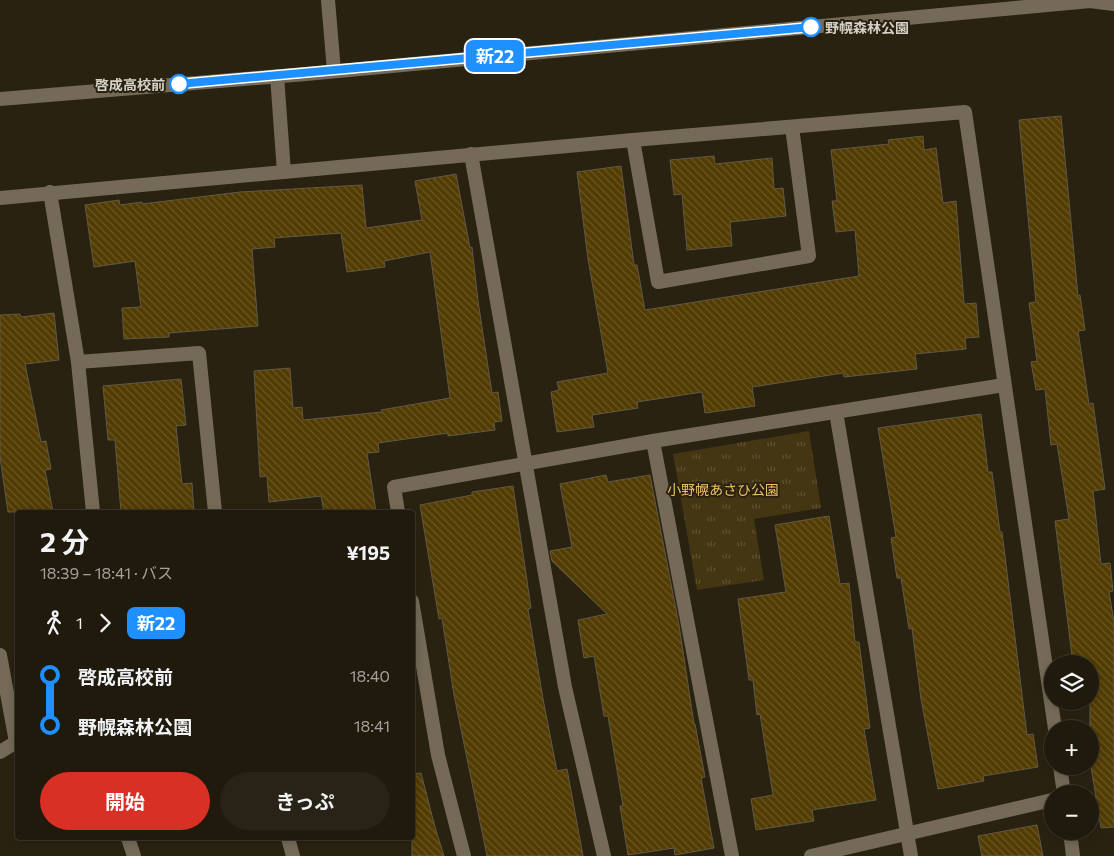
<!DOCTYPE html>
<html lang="ja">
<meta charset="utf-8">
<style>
body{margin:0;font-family:Commissioner,"Noto Sans JP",sans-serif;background:#282316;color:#f1f3f6;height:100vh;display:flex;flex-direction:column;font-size:19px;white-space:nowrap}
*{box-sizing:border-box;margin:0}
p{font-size:16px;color:#a2a19d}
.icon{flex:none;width:28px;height:28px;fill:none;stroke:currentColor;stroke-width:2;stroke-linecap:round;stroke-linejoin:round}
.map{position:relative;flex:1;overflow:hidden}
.drawer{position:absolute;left:15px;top:510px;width:400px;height:330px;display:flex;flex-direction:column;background:#201a0d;border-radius:5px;box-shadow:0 2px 8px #0003,0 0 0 1px #3d382e}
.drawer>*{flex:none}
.badge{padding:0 10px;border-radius:8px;font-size:18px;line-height:32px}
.controls{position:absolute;left:1044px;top:655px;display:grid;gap:10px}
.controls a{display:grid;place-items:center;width:55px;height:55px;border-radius:50%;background:#201a0d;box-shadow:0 2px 8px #0003,0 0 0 1px #3d382e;font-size:25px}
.map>.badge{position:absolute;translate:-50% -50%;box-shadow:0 0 0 2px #fff}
.legs{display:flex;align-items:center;gap:8px;height:55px;padding:0 25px;font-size:16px}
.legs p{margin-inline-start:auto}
.summary{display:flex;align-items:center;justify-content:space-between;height:85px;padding:0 25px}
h1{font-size:28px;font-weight:700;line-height:38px}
.action{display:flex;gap:10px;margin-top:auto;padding:10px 25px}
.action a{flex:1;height:58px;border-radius:30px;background:#d93025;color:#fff;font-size:20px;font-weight:700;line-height:58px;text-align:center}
.action a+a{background:#282316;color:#f1f3f6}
ul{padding:0 25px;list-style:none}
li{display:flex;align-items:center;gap:18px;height:50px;font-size:19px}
li i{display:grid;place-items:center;width:8px;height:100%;margin:0 6px;background:currentColor}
li i::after{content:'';width:12px;height:12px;margin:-6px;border:4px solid;border-radius:50%;background:#201a0d}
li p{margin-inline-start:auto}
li:first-child i{background:linear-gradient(#0000 50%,currentColor 0)}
li:last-child i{background:linear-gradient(currentColor 50%,#0000 0)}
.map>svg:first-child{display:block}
.grass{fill:url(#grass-tufts)}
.building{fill:url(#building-back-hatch);stroke:#625946}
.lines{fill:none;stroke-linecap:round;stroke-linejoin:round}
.service{stroke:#746a57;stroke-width:14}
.minor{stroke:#746a57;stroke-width:14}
.tertiary{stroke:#746a57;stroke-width:14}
.line-1-casing{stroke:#fff;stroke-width:11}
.line-1{stroke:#1e90ff;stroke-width:8}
.stop-1-dot{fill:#fff;stroke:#1e90ff;stroke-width:2.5}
.labels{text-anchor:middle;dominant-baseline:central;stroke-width:4;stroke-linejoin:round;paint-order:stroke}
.stop-label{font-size:14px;font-weight:bold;fill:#d6d1c6;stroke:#2a2211;text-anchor:start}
.park-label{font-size:14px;fill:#edc162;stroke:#2a2211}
</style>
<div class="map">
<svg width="1114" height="856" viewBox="0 0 1114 856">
<defs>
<pattern id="grass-tufts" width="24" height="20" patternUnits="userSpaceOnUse" patternTransform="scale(1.25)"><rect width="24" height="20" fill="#443513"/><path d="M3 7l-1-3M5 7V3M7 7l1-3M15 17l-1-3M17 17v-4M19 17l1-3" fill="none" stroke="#5e5134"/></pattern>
<pattern id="building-back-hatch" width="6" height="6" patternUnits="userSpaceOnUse" patternTransform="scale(1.25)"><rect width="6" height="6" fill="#523c02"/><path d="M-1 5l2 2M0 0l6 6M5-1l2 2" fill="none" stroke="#6a5725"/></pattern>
</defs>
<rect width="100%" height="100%" fill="#2a2211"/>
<polygon class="grass" points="809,431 821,508 754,519 764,580 697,590 673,454"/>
<g class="building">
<polygon points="1061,116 1078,296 1080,295 1085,330 1078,331 1089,404 1093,403 1105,489 1093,491 1101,564 1110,563 1113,591 1109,592 1114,622 1114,827 1101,828 1090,761 1090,664 1073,664 1055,521 1069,519 1057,444 1051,445 1045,389 1036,390 1031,362 1037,361 1029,303 1036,302 1019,120"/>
<polygon points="923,136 924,150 936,148 943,203 956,201 964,304 976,303 979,337 965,338 966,349 915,354 917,369 844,377 843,373 752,387 755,406 705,413 702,392 637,402 638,408 592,415 594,427 557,432 551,392 559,390 557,382 608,373 588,259 577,172 621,166 634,265 637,265 645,310 859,276 855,230 836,232 832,201 837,201 831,150 889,144 888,140"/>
<polygon points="714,156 715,164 772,158 774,189 783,188 786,216 730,222 732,246 687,250 682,194 674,195 670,160"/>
<polygon points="456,174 470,248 472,247 478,301 492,393 498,392 502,421 494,422 495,430 448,436 448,433 378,443 379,452 367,453 376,512 324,512 321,496 269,502 267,476 260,477 254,371 290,368 293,408 302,407 303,420 382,412 381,410 450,398 430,252 384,261 385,267 347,272 341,233 274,238 275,247 252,249 258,326 169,333 169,337 124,339 122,308 141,307 135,261 94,267 85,205 119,200 120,205 142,202 142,204 240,192 362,185 366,228 422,220 415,181"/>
<polygon points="54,313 59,360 25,364 41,442 46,441 51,469 45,470 53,512 8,512 0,457 0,315 20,314 21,317"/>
<polygon points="181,379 186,425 176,426 182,484 192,483 194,512 121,512 115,440 108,440 103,386"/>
<polygon points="981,414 988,472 992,472 1000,532 1002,532 1027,735 1033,734 1038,767 983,776 984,781 938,789 921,699 912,628 909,629 901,578 897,578 891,538 896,537 878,428"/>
<polygon points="606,475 608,482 650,475 679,625 694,724 695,724 705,777 701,778 714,848 675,855 674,848 628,855 620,806 623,806 608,716 604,716 594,656 584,658 578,620 607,614 552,561 550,551 572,547 560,484"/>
<polygon points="513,486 531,608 528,609 543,699 557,771 567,769 583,856 487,856 454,695 442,618 439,619 420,505 472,495 472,492"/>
<polygon points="829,516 840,584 849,583 855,642 859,642 870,728 864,729 876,800 812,810 814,821 756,830 751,799 773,795 760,714 757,715 753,680 749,680 738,599 786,592 775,525"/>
<polygon points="421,773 435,827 444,856 412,856 412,774"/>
<polygon points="1037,825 1043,856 982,856 978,836"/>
</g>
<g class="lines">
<polyline class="service" points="0,655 16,742"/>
<g class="minor">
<polyline points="328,0 334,71"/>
<polyline points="277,76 284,172"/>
<polyline points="633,140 658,282 809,256 792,127"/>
<polyline points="471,154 565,687 604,856"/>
<polyline points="50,192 78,362 93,512"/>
<polyline points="0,198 633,140 965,112 1055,729"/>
<polyline points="78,362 199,353 215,512"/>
<polyline points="836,412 911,856"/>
<polyline points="653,441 732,856"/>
<polyline points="398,512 394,487 653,441 1004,385"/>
<polyline points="412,601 438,755 464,856"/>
<polyline points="0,752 18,741"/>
<polyline points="1060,766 1064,794"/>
<polyline points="1070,831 1073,856"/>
<polyline points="128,838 134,856"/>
<polyline points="288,838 293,856"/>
<polyline points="811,856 1052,800"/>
</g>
<polyline class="tertiary" points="0,99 306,74 1090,1 1114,4"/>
</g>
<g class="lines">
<defs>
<polyline id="line-1" points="179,84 811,27"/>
</defs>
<use href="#line-1" class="line-1-casing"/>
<use href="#line-1" class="line-1"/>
</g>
<g class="stop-1-dot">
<circle cx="811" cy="27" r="9"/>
<circle cx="179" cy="84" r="9"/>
</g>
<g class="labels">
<g class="stop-label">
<text x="825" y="27">野幌森林公園</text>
<text x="165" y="84" text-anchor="end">啓成高校前</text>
</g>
<g class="park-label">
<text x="723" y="489">小野幌あさひ公園</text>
</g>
</g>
</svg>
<div class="controls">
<a><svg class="icon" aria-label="layers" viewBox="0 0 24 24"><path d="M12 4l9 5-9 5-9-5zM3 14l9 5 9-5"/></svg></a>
<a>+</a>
<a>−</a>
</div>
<b class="badge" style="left:495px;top:56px;background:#1e90ff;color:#fff">新22</b>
<section class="drawer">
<div class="summary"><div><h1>2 分</h1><p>18:39 – 18:41 · バス</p></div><b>¥195</b></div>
<div class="legs"><svg class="icon" aria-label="walk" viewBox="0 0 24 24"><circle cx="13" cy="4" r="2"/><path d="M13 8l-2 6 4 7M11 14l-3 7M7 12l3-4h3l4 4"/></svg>1<svg class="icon" aria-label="forward" viewBox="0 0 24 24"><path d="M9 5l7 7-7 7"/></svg><b class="badge" style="background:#1e90ff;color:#fff">新22</b></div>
<ul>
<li><i style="color:#1e90ff"></i><b>啓成高校前</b><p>18:40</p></li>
<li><i style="color:#1e90ff"></i><b>野幌森林公園</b><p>18:41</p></li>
</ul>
<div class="action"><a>開始</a><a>きっぷ</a></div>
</section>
</div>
